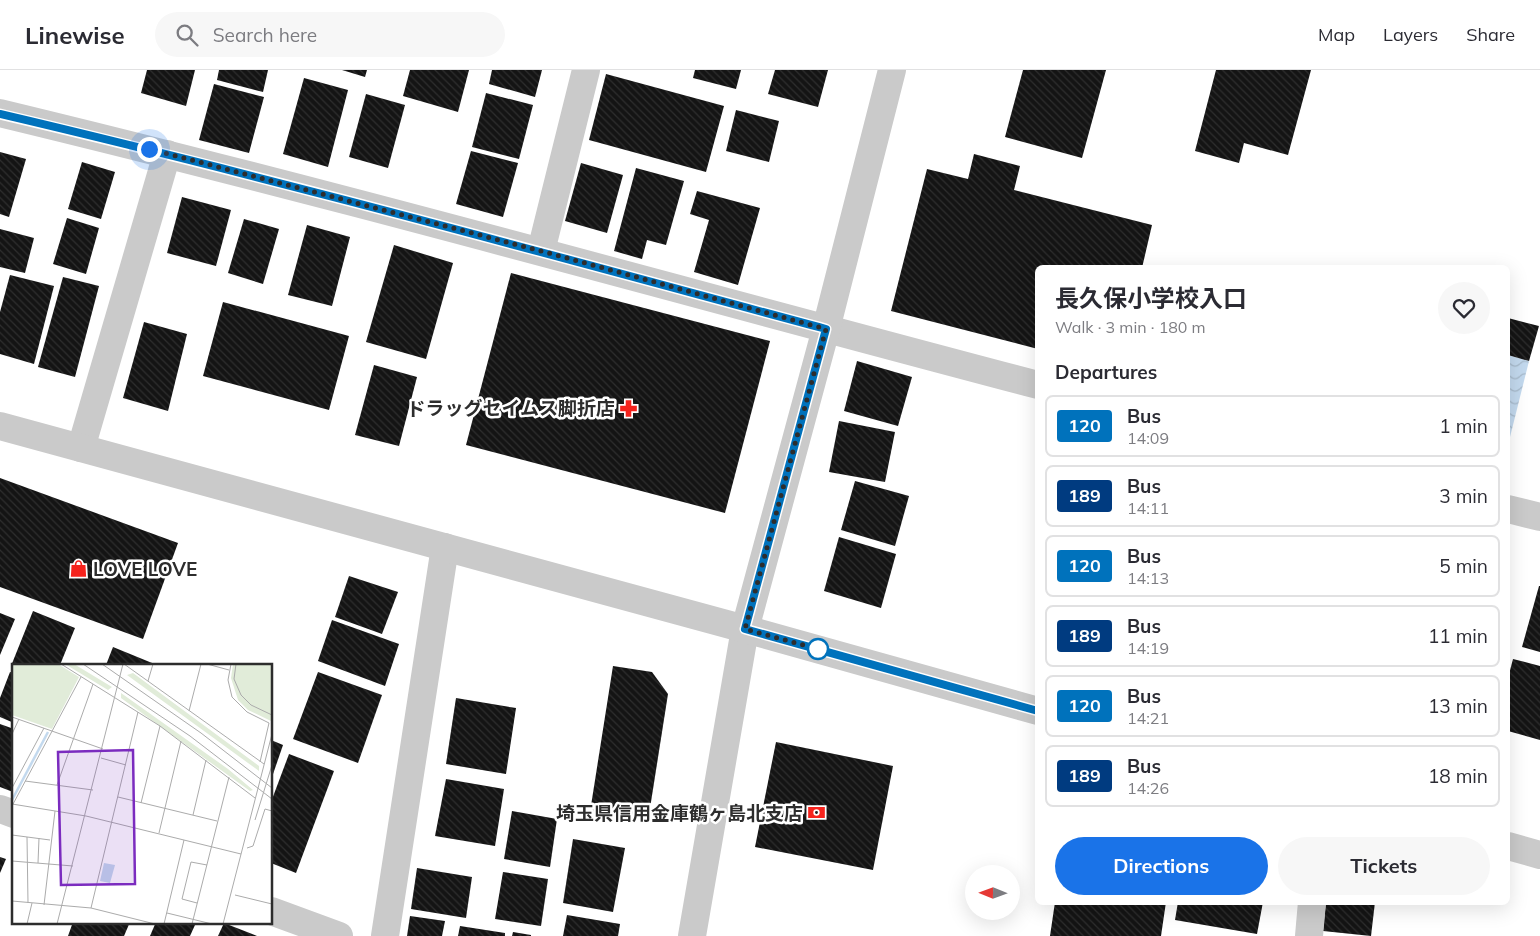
<!DOCTYPE html>
<meta charset="utf-8">
<style>
body{margin:0;font-family:Mulish,"Noto Sans JP",sans-serif;background:#f7f7f7;color:#2b2b33;height:100vh;display:flex;flex-direction:column;font-size:19px;white-space:nowrap}
*{box-sizing:border-box;margin:0}
p{font-size:16px;color:#7c7c81}
.icon{flex:none;width:28px;height:28px;fill:none;stroke:currentColor;stroke-width:2;stroke-linecap:round;stroke-linejoin:round}
.map{position:relative;flex:1;overflow:hidden}
.side{position:absolute;left:1035px;top:195px;width:475px;height:640px;display:flex;flex-direction:column;background:#fff;border-radius:8px;box-shadow:0 5px 20px #0002}
.side>*{flex:none}
.badge{padding:0 10px;border-radius:4px;font-size:18px;line-height:32px}
.needle{width:32px;rotate:271deg}
.buttons{position:absolute;left:965px;top:795px;display:grid;gap:10px}
.buttons a{display:grid;place-items:center;width:55px;height:55px;border-radius:50%;background:#fff;box-shadow:0 5px 20px #0002;font-size:25px}
.you{position:absolute;width:25px;height:25px;margin:-12px;border:4px solid #fff;border-radius:50%;background:#1a73e8;box-shadow:0 0 0 8px #1a73e833}
.map>.badge{position:absolute;translate:-50% -50%;box-shadow:0 0 0 2px #fff}
h2{padding:0 20px;font-size:19px;line-height:45px}
.round{display:grid;place-items:center;flex:none;width:52px;height:52px;border-radius:26px;background:#f7f7f7}
.headline{display:flex;align-items:center;justify-content:space-between;height:85px;padding:0 20px}
h1{font-size:24px;font-weight:700;line-height:38px}
.primary-button{display:flex;gap:10px;margin-top:auto;padding:10px 20px}
.primary-button a{flex:1;height:58px;border-radius:30px;background:#1a73e8;color:#fff;font-size:20px;font-weight:700;line-height:58px;text-align:center}
.primary-button a+a{background:#f7f7f7;color:#2b2b33}
ul{padding:0;list-style:none}
li{display:flex;align-items:center;gap:15px;height:62px;margin:0 10px 8px;padding:0 10px;border:2px solid #e1e1e2;border-radius:8px}
li div{flex:1}
li b{display:block;font-size:19px}
li em{font-style:normal}
li .badge{min-width:55px;font-weight:700;text-align:center}
header{display:flex;align-items:center;gap:30px;box-sizing:border-box;height:70px;padding:0 25px;background:#fff;border-bottom:1px solid #e1e1e2}
header strong{font-size:24px}
nav{display:flex;gap:28px;margin-inline-start:auto;font-size:18px}
.search{width:350px;height:45px;background:#f7f7f7;display:flex;align-items:center;gap:12px;box-sizing:border-box;padding:0 18px;border-radius:28px;color:#7c7c81;font-size:19px}
.map>svg:first-child{display:block}
.water{fill:url(#water-waves)}
.building{fill:url(#building-back-hatch)}
.lines{fill:none;stroke-linecap:round;stroke-linejoin:round}
.minor{stroke:#cacaca;stroke-width:28}
.tertiary{stroke:#cacaca;stroke-width:28}
.line-casing{stroke:#fff;stroke-width:11}
.line{stroke:#0072bc;stroke-width:8}
.walk{stroke:#2d2d2d;stroke-width:5;stroke-dasharray:0 9}
.stop-dot{fill:#fff;stroke:#0072bc;stroke-width:2.5}
.labels{text-anchor:middle;dominant-baseline:central;stroke-width:5;stroke-linejoin:round;paint-order:stroke}
.poi-label{font-size:19px;font-weight:bold;fill:#2d2d2d;stroke:#fff;text-anchor:end}
.inset-river{fill:none;stroke:#c3d9ee;stroke-width:2.5}
.inset-road{fill:none;stroke:#ababab;stroke-width:1}
.view{fill:#7b2cbf;fill-opacity:0.15;stroke:#7b2cbf;stroke-width:2.5}
.inset-edge{fill:none;stroke:#2d2d2d;stroke-width:2.5}
</style>
<header>
<strong>Linewise</strong>
<div class="search"><svg class="icon" aria-label="search" viewBox="0 0 24 24"><circle cx="10" cy="10" r="6"/><path d="M15 15l6 6"/></svg>Search here</div>
<nav><a>Map</a><a>Layers</a><a>Share</a></nav>
</header>
<div class="map">
<svg width="1540" height="866" viewBox="0 0 1540 866">
<defs>
<pattern id="water-waves" width="16" height="10" patternUnits="userSpaceOnUse" patternTransform="scale(1.25)"><rect width="16" height="10" fill="#c3d9ee"/><path d="M0 5q4-4 8 0t8 0" fill="none" stroke="#a8bbcc"/></pattern>
<pattern id="building-back-hatch" width="6" height="6" patternUnits="userSpaceOnUse" patternTransform="scale(1.25)"><rect width="6" height="6" fill="#141414"/><path d="M-1 5l2 2M0 0l6 6M5-1l2 2" fill="none" stroke="#2e2e2e"/></pattern>
</defs>
<rect width="100%" height="100%" fill="#fff"/>
<polygon class="water" points="1508,285 1529,291 1508,375"/>
<g class="building">
<polygon points="147,0 195,0 186,36 141,23"/>
<polygon points="219,0 268,0 263,22 217,10"/>
<polygon points="342,0 367,0 365,7"/>
<polygon points="410,0 469,0 458,42 403,26"/>
<polygon points="492,0 542,0 535,27 489,14"/>
<polygon points="695,0 741,0 736,19 693,8"/>
<polygon points="775,0 828,0 818,37 768,24"/>
<polygon points="1023,0 1106,0 1082,88 1005,67"/>
<polygon points="1216,0 1311,0 1288,85 1244,73 1239,93 1195,81"/>
<polygon points="606,4 724,36 706,102 589,70"/>
<polygon points="304,8 348,20 328,97 283,84"/>
<polygon points="214,14 264,27 249,83 199,70"/>
<polygon points="486,23 533,35 519,89 472,77"/>
<polygon points="366,24 405,35 388,98 349,87"/>
<polygon points="736,40 779,51 769,92 726,81"/>
<polygon points="471,81 518,93 503,147 456,134"/>
<polygon points="0,82 26,89 9,147 0,144"/>
<polygon points="974,84 1020,96 1014,120 1152,155 1142,198 1038,198 1038,279 891,241 927,99 968,109"/>
<polygon points="82,92 115,102 101,149 68,139"/>
<polygon points="581,93 623,105 607,163 565,151"/>
<polygon points="636,98 684,111 666,175 647,170 642,189 614,181"/>
<polygon points="697,121 760,138 738,215 694,202 709,150 690,144"/>
<polygon points="182,127 231,140 216,196 167,183"/>
<polygon points="67,148 99,158 86,204 53,194"/>
<polygon points="244,149 279,159 263,214 228,203"/>
<polygon points="307,155 350,167 332,236 288,225"/>
<polygon points="0,159 34,168 25,203 0,197"/>
<polygon points="394,175 453,193 426,289 366,272"/>
<polygon points="511,203 770,271 725,443 466,375"/>
<polygon points="10,205 54,216 34,294 0,284 0,242"/>
<polygon points="63,207 99,216 75,307 38,297"/>
<polygon points="223,232 349,266 329,340 203,306"/>
<polygon points="1508,248 1539,256 1529,291 1508,285"/>
<polygon points="144,252 187,264 168,341 123,328"/>
<polygon points="857,291 912,307 898,356 844,341"/>
<polygon points="374,295 417,307 399,376 355,365"/>
<polygon points="839,351 895,362 885,412 829,402"/>
<polygon points="0,408 178,473 143,569 0,517"/>
<polygon points="855,411 909,426 895,476 841,460"/>
<polygon points="839,467 896,484 881,538 824,521"/>
<polygon points="349,506 398,522 382,564 335,547"/>
<polygon points="1539,516 1540,516 1540,582 1522,577"/>
<polygon points="33,541 75,558 60,595 14,595 14,597 11,596"/>
<polygon points="0,543 15,549 0,585"/>
<polygon points="332,550 399,574 385,616 318,591"/>
<polygon points="113,577 157,595 106,595"/>
<polygon points="1513,589 1540,596 1540,670 1508,661 1508,608"/>
<polygon points="613,596 652,602 668,624 648,751 590,742"/>
<polygon points="10,602 14,603 14,653 0,647 0,628"/>
<polygon points="318,602 382,625 358,693 293,669"/>
<polygon points="456,628 516,638 506,704 446,694"/>
<polygon points="0,654 14,659 13,722 0,717"/>
<polygon points="271,670 283,675 272,707 271,707"/>
<polygon points="776,672 893,696 873,800 755,777"/>
<polygon points="289,684 334,701 296,803 271,793 271,732"/>
<polygon points="446,709 504,719 495,776 435,766"/>
<polygon points="512,741 557,749 550,797 504,789"/>
<polygon points="573,769 625,778 613,842 563,833"/>
<polygon points="0,787 6,789 0,803"/>
<polygon points="417,798 472,807 466,848 411,839"/>
<polygon points="503,802 548,809 541,856 495,849"/>
<polygon points="1055,832 1166,832 1161,866 1050,866"/>
<polygon points="1178,832 1263,832 1257,864 1175,850"/>
<polygon points="1326,832 1375,832 1371,866 1323,861"/>
<polygon points="567,845 620,854 618,866 563,866"/>
<polygon points="410,846 445,851 442,866 407,866"/>
<polygon points="73,852 130,852 124,866 68,866"/>
<polygon points="156,852 189,852 195,855 190,866 150,866"/>
<polygon points="224,853 257,866 218,866"/>
<polygon points="460,856 505,863 505,866 458,866"/>
<polygon points="513,862 531,865 531,866 512,866"/>
</g>
<g class="lines">
<g class="minor">
<path d="M 0,43 C 348,127 692,224 1038,315"/>
<polyline points="541,181 586,0"/>
<polyline points="81,378 167,84"/>
<polyline points="1508,439 1540,447"/>
<polyline points="0,739 14,744"/>
<polyline points="271,841 339,866"/>
<polyline points="385,866 445,477"/>
<polyline points="692,866 745,559 826,259 892,0"/>
<polyline points="1309,866 1312,832"/>
</g>
<g class="tertiary">
<polyline points="0,356 745,559 1038,641"/>
<polyline points="1508,776 1540,785"/>
</g>
</g>
<g class="lines">
<defs>
<path id="line" d="M 0,44 C 277,109 551,185 826,259 L 745,559 L 1038,641"/>
</defs>
<use href="#line" class="line-casing"/>
<use href="#line" class="line"/>
<polyline class="walk" points="149,79 541,181 826,259 745,559 818,579"/>
</g>
<defs>
<symbol id="pharmacy-bare" viewBox="-9 -9 18 18"><path d="M-2-6h4v4h4v4h-4v4h-4v-4h-4v-4h4Z" fill="#f6231d" stroke="#fff" stroke-width="2.5" paint-order="stroke"/></symbol>
<symbol id="shop-bare" viewBox="-9 -9 18 18"><path d="M-5-2.5h2.3a2.7 3.5 0 0 1 5.4 0H5L5.5 6h-11ZM-1.5-2.5h3a1.5 2.3 0 0 0-3 0Z" fill="#f6231d" stroke="#fff" stroke-width="2.5" paint-order="stroke"/></symbol>
<symbol id="bank-bare" viewBox="-9 -9 18 18"><path d="M-6-4H6V4H-6ZM0-2.3a2.3 2.3 0 1 0 0 4.6a2.3 2.3 0 1 0 0-4.6Z" fill="#f6231d" stroke="#fff" stroke-width="2.5" paint-order="stroke"/></symbol>
</defs>
<g fill-rule="evenodd">
<use href="#pharmacy-bare" x="616" y="326" width="25" height="25"/>
<use href="#shop-bare" x="66" y="486" width="25" height="25"/>
<use href="#bank-bare" x="804" y="730" width="25" height="25"/>
</g>
<circle class="stop-dot" cx="818" cy="579" r="10"/>
<g class="labels">
<g class="poi-label">
<text x="615" y="338">ドラッグセイムス脚折店</text>
<text x="93" y="499" text-anchor="start">LOVE LOVE</text>
<text x="803" y="743">埼玉県信用金庫鶴ヶ島北支店</text>
</g>
</g>
<g transform="translate(12 594)">
<rect width="260" height="260" fill="#fff"/>
<path d="M 221,0 L 260,0 L 259,57 L 236,46 L 226,36 L 219,14 Z" fill="#e1ecd9"/>
<path d="M 53,0 L 62,0 L 100,23 L 96,26 ZM 253,4 L 260,5 L 259,42 L 242,34 L 237,25 L 240,13 ZM 121,9 L 247,102 L 247,107 L 115,11 ZM 109,29 L 216,105 L 241,126 L 238,127 L 109,34 Z" fill="#e1ecd9"/>
<path d="M 0,0 L 46,0 L 67,13 L 40,65 L 0,51 Z" fill="#e1ecd9"/>
<path d="M 58,11 L 65,15 L 57,31 L 50,27 ZM 49,28 L 57,32 L 48,47 L 41,43 ZM 40,44 L 48,48 L 39,63 L 32,59 Z" fill="#e1ecd9"/>
<path d="M 92,199 L 103,201 L 98,219 L 88,217 Z" fill="#c3d9ee"/>
<path class="inset-river" d="M 0,136 L 36,68"/>
<path class="inset-road" d="M 49,0 L 148,62 L 243,134M 71,0 L 178,72 L 260,135M 90,0 L 189,69 L 260,124M 112,0 L 252,100M 195,0 L 217,6M 219,0 L 216,16 L 220,33 L 235,48 L 257,59 L 248,98M 224,0 L 222,15 L 229,31 L 239,41 L 260,51M 136,17 L 141,0M 177,47 L 189,0M 0,53 L 91,85M 0,70 L 7,55M 89,94 L 114,101M 13,117 L 81,126M 45,121 L 81,20M 0,124 L 32,64M 106,133 L 205,157M 129,139 L 148,62M 0,140 L 74,152 L 229,190M 0,142 L 69,13M 181,151 L 194,96M 243,156 L 260,101M 147,169 L 169,77M 0,171 L 38,176M 15,173 L 16,239M 235,184 L 241,182 L 253,145 L 260,147M 0,197 L 61,202M 26,199 L 27,174M 223,231 L 260,240M 0,237 L 79,244 L 143,260M 185,239 L 170,235 L 179,198 L 195,201M 32,241 L 43,147M 79,244 L 126,48M 155,249 L 200,260M 15,260 L 20,239M 45,260 L 111,0M 152,260 L 172,176M 180,260 L 217,113M 211,260 L 260,70"/>
<path class="view" d="M 121,86 L 123,220 L 49,221 L 46,88 Z"/>
<rect width="260" height="260" class="inset-edge"/>
</g>
</svg>
<div class="buttons">
<a><svg class="needle" viewBox="-14 -14 28 28"><path d="M0-13l5 13h-10z" fill="#e53935"/><path d="M0 13l5-13h-10z" fill="#7c7c81"/></svg></a>
</div>
<div class="you" style="left:149px;top:79px"></div>
<section class="side">
<div class="headline"><div><h1>長久保小学校入口</h1><p>Walk · 3 min · 180 m</p></div><a class="round"><svg class="icon" aria-label="heart" viewBox="0 0 24 24"><path d="M12 20l-8-8c-3-5 5-10 8-4 3-6 11-1 8 4z"/></svg></a></div>
<h2>Departures</h2>
<ul>
<li><span class="badge" style="background:#0072bc;color:#fff">120</span><div><b>Bus</b><p>14:09</p></div><em>1 min</em></li>
<li><span class="badge" style="background:#003b80;color:#fff">189</span><div><b>Bus</b><p>14:11</p></div><em>3 min</em></li>
<li><span class="badge" style="background:#0072bc;color:#fff">120</span><div><b>Bus</b><p>14:13</p></div><em>5 min</em></li>
<li><span class="badge" style="background:#003b80;color:#fff">189</span><div><b>Bus</b><p>14:19</p></div><em>11 min</em></li>
<li><span class="badge" style="background:#0072bc;color:#fff">120</span><div><b>Bus</b><p>14:21</p></div><em>13 min</em></li>
<li><span class="badge" style="background:#003b80;color:#fff">189</span><div><b>Bus</b><p>14:26</p></div><em>18 min</em></li>
</ul>
<div class="primary-button"><a>Directions</a><a>Tickets</a></div>
</section>
</div>
